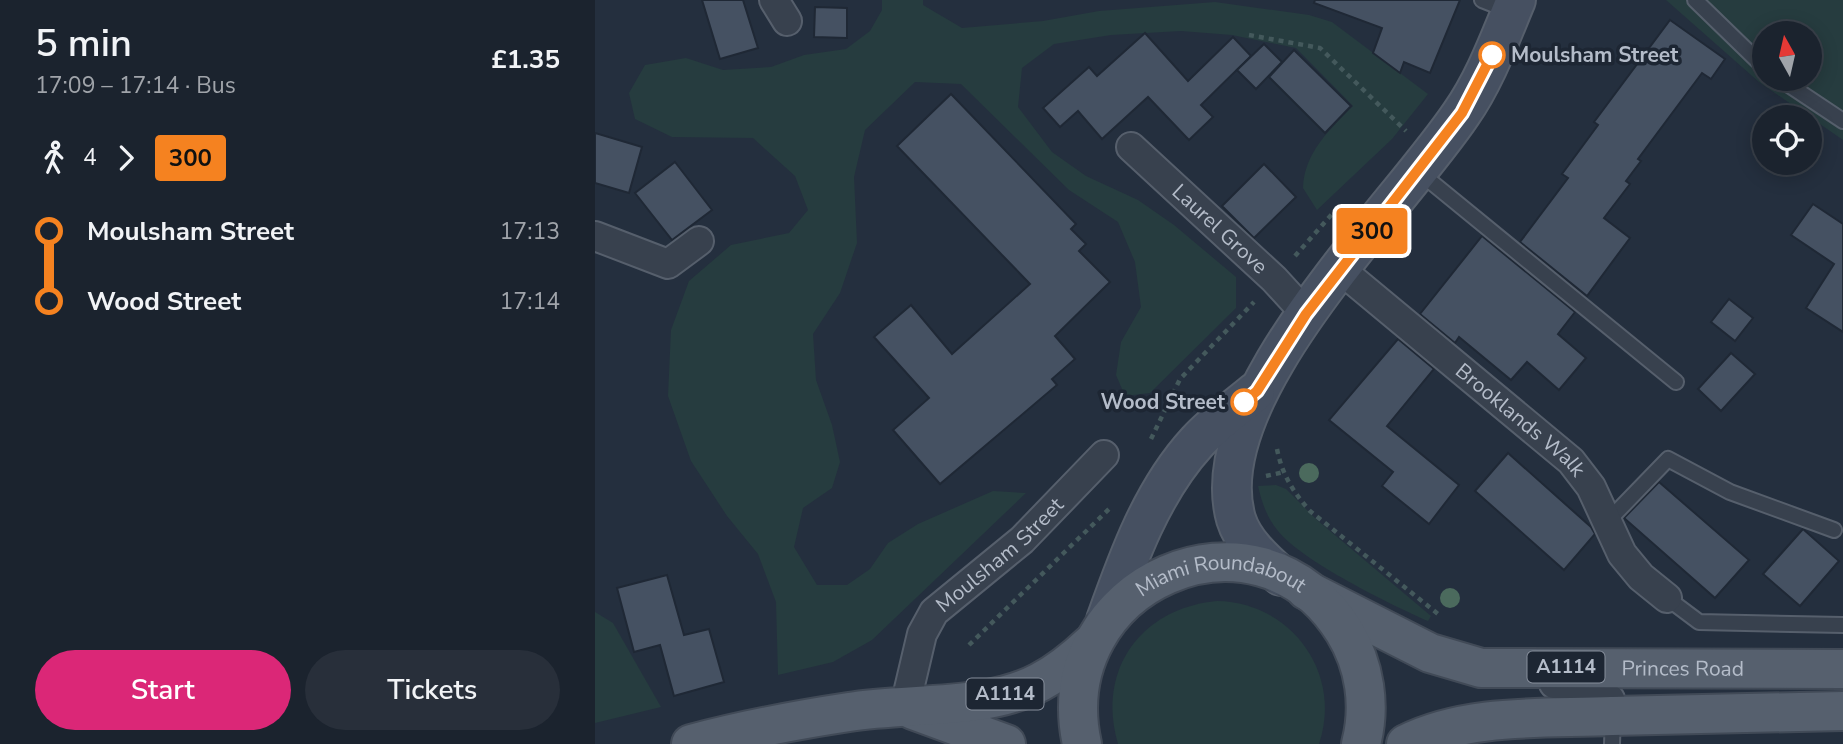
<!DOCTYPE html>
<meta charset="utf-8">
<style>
body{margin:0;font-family:"Nunito Sans",sans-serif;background:#282f3a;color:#f1f3f6;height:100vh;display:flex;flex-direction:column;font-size:26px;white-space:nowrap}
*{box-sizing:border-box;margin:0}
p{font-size:23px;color:#a0a4aa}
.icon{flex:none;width:38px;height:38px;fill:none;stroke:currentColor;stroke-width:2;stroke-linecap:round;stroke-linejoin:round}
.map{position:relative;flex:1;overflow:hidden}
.side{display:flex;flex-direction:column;background:#1b232e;width:595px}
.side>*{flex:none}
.badge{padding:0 14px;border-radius:5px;font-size:24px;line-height:46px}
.needle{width:46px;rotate:352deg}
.buttons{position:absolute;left:1157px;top:21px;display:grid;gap:14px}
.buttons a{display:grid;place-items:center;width:70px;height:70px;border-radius:50%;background:#1b232e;box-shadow:0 4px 18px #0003,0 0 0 2px #39404a;font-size:35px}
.map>.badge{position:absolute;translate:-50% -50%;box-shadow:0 0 0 4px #fff}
.legs{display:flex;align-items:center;gap:10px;height:77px;padding:0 35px;font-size:23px}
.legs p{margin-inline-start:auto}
.summary{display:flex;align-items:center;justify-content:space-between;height:119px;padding:0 35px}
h1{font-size:38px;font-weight:600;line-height:52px}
.cta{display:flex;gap:14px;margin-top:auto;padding:14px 35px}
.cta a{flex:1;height:80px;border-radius:42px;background:#db2777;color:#fff;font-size:28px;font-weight:600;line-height:80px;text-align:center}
.cta a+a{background:#282f3a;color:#f1f3f6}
ul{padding:0 35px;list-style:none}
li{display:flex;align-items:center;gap:24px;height:70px;font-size:26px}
li i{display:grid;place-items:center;width:10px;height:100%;margin:0 9px;background:currentColor}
li i::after{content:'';width:18px;height:18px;margin:-9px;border:5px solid;border-radius:50%;background:#1b232e}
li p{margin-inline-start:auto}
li:first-child i{background:linear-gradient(#0000 50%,currentColor 0)}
li:last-child i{background:linear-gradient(currentColor 50%,#0000 0)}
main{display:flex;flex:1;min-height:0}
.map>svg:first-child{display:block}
.green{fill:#263c3f;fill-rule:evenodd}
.building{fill:#455162;stroke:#1f2835;stroke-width:2}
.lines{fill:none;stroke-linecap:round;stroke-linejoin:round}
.service-casing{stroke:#565f6c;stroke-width:18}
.minor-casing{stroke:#565f6c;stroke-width:32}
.secondary-casing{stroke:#565f6c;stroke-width:42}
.primary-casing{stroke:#414a57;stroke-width:42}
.path{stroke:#44595c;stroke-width:4.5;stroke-dasharray:5 5;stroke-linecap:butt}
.service{stroke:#38414e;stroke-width:14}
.minor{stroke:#38414e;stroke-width:28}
.secondary{stroke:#465061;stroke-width:38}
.primary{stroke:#56606e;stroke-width:38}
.tree{fill:#4b6a5d}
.line-1-casing{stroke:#fff;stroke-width:16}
.line-1{stroke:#f58220;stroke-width:10}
.stop-1-dot{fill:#fff;stroke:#f58220;stroke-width:3.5}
.labels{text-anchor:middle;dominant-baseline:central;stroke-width:7;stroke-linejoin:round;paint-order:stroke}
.shield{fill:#1d2633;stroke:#878f9c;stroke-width:2}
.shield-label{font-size:19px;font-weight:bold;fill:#b4bcc9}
.stop-label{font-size:21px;font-weight:bold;fill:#b4bcc9;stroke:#1d2633;text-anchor:start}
.street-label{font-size:21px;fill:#b4bcc9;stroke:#1d2633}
</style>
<main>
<section class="side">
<div class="summary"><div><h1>5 min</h1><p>17:09 – 17:14 · Bus</p></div><b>£1.35</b></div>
<div class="legs"><svg class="icon" aria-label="walk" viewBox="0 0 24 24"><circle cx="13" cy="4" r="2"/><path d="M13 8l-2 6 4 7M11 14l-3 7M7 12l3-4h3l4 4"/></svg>4<svg class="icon" aria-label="forward" viewBox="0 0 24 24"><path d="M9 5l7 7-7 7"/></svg><b class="badge" style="background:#f58220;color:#111">300</b></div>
<ul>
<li><i style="color:#f58220"></i><b>Moulsham Street</b><p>17:13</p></li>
<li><i style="color:#f58220"></i><b>Wood Street</b><p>17:14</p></li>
</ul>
<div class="cta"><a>Start</a><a>Tickets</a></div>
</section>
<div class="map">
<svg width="1248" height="744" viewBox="0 0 1248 744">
<rect width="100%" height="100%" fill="#242f3e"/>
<g class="green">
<path d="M 287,0 L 328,0 L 328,5 L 367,28 L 448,21 L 504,11 L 620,2 L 714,15 L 737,22 L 833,94 L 797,139 L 722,210 L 708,188 C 709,153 735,129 758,106 L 701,48 L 637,35 L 586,31 L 516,35 L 459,44 L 427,68 L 423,107 L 457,152 L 491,176 L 543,200 L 579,225 L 641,277 L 641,308 L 555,393 L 530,396 L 521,375 L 526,342 L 546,307 L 540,262 L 523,222 L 474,190 L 366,84 L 320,82 L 270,130 L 259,177 L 262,243 L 245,293 L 218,334 L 221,380 L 237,425 L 245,462 L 237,488 L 208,508 L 199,547 L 222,585 L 252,585 L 275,569 L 293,543 L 323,524 L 398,491 L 431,493 L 277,640 L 238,662 L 183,675 L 181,602 L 163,554 L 132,516 L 96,461 L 73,396 L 76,330 L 94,281 L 136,245 L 194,233 L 213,210 L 200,176 L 158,138 L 77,137 L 40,119 L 34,93 L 50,65 L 91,58 L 128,70 L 176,67 L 209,55 L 251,49 L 275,31 L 287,10 Z"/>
<path d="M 1071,0 L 1248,0 L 1248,140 L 1164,82 ZM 1169,33 L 1214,33 L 1214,79 L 1169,79 Z"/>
<path d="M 681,485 L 691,489 L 722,520 L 836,616 L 833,621 C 796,605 707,561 683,531 C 672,518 667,503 663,486 Z"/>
<path d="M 622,601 C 696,602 748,673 724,744 L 523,744 C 501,670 546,608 622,601 Z"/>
<polygon points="0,612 18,623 66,707 0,723"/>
</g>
<g class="building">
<polygon points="107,0 148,0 163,48 125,59"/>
<polygon points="720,0 865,0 835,73 809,62 805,73 778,53 787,28 719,3"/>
<polygon points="220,7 252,8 252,38 219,37"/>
<polygon points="1075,20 1130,59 1116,79 1107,73 1043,159 1046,161 1031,181 1035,184 1009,218 1035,238 992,296 925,242 973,178 967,174 1003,125 999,122"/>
<polygon points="550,33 593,81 638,37 656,56 606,105 618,117 594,140 553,97 507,139 483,111 465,127 448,108 494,67 502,76"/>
<polygon points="669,44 687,62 661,89 642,70"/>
<polygon points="699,50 756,106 730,133 674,77"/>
<polygon points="356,94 481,224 476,229 491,244 484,251 515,282 460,336 480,359 457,379 462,385 345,484 298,430 334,398 279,337 316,305 357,354 435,284 302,146"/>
<polygon points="0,133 47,147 34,193 0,183"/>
<polygon points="80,162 117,210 77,240 40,193"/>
<polygon points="669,164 701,197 659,238 627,206"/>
<polygon points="1218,204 1248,224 1248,332 1211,308 1239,264 1196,235"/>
<polygon points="887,236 980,312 963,334 991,358 964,390 932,362 916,380 864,337 860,343 825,314"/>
<polygon points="1134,299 1158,318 1140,341 1116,322"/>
<polygon points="803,339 839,369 792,426 864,485 834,524 787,486 798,472 734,420"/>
<polygon points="1136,353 1160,374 1126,411 1103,389"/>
<polygon points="913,453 996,527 1000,534 969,570 880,491"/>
<polygon points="1064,482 1154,560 1120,598 1029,518"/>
<polygon points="1208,529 1244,561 1205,606 1168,574"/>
<polygon points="72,575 89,635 114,629 129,682 79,696 65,645 39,652 22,588"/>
</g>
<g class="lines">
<defs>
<g id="service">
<polyline points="887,0 915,11"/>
<polyline points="1100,0 1169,67"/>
<polyline points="1185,79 1248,121"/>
<polyline points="824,172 1081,382"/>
<polyline points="1012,522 1073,459 1135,492 1239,530"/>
<polyline points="1072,598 1104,622 1248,625"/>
<polyline points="1017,744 1018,717"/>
</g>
<g id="minor">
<polyline points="179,0 192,21"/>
<path id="s1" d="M 536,147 L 679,279 L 711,314"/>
<polyline points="0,236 73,264 104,241"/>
<path id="s2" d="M 746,270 L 976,461 L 996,487 L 1027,554 L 1046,577 L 1072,598"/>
<polyline points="959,684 991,685 1015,699 1018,716"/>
<path id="s3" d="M 310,706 L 327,634 L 339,612 L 427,540 L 509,455"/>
</g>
<g id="secondary">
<path d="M 686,576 C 668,560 648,542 641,519 C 606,396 800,212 866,114 C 890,80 905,38 921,0"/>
<path d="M 511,620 C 533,558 557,491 602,442 C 619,423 641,408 660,392"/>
</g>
<g id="primary">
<path id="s4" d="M 711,590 L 835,653 L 886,668 L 1248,669"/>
<polyline points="318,710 411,744"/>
<path d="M 96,744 C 148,730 201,720 254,712 C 313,702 391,711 445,682 C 464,672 480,659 496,644"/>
<path id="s5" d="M 487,744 C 452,583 662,491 749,631 C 770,665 776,706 766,744"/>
<path d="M 811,744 C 873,713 949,719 1017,716 C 1094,714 1171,712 1248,711"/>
</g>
</defs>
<use href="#service" class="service-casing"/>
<use href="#minor" class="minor-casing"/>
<use href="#secondary" class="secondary-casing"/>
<use href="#primary" class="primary-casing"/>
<g class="path">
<polyline points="654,35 725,48 811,131"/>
<polyline points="700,256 745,205"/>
<polyline points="556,439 585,379 659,302"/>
<path d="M 682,449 C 687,475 699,493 715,511 L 843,614"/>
<polyline points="671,476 689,472"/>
<polyline points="374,645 516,507"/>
</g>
<use href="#service" class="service"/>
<use href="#minor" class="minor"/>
<use href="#secondary" class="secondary"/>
<use href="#primary" class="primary"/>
</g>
<g class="tree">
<circle cx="714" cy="473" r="10"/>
<circle cx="855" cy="598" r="10"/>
</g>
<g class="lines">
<defs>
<polyline id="line-1" points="649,402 662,391 711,314 867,113 897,55"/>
</defs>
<use href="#line-1" class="line-1-casing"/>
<use href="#line-1" class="line-1"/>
</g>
<g class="stop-1-dot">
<circle cx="897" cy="55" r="12"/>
<circle cx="649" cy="402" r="12"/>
</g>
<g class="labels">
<g class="shield">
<rect x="932.5" y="651.5" width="77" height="31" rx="5"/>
<rect x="371.5" y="678.5" width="77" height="31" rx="5"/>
</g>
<g class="shield-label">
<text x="971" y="667">A1114</text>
<text x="410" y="694">A1114</text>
</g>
<g class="stop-label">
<text x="916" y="55">Moulsham Street</text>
<text x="630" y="402" text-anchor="end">Wood Street</text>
</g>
<g class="street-label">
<text stroke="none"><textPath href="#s1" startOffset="121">Laurel Grove</textPath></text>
<text stroke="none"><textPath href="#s2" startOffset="234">Brooklands Walk</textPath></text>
<text stroke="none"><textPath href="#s3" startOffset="186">Moulsham Street</textPath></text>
<text stroke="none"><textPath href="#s5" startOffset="261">Miami Roundabout</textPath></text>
<text stroke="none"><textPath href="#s4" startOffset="394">Princes Road</textPath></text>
</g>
</g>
</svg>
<div class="buttons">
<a><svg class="needle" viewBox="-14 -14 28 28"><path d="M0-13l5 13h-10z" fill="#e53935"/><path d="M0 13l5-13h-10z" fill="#a0a4aa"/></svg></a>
<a><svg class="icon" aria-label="locate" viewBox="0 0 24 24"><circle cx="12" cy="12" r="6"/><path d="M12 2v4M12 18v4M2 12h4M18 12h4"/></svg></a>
</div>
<b class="badge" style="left:777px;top:231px;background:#f58220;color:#111">300</b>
</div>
</main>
